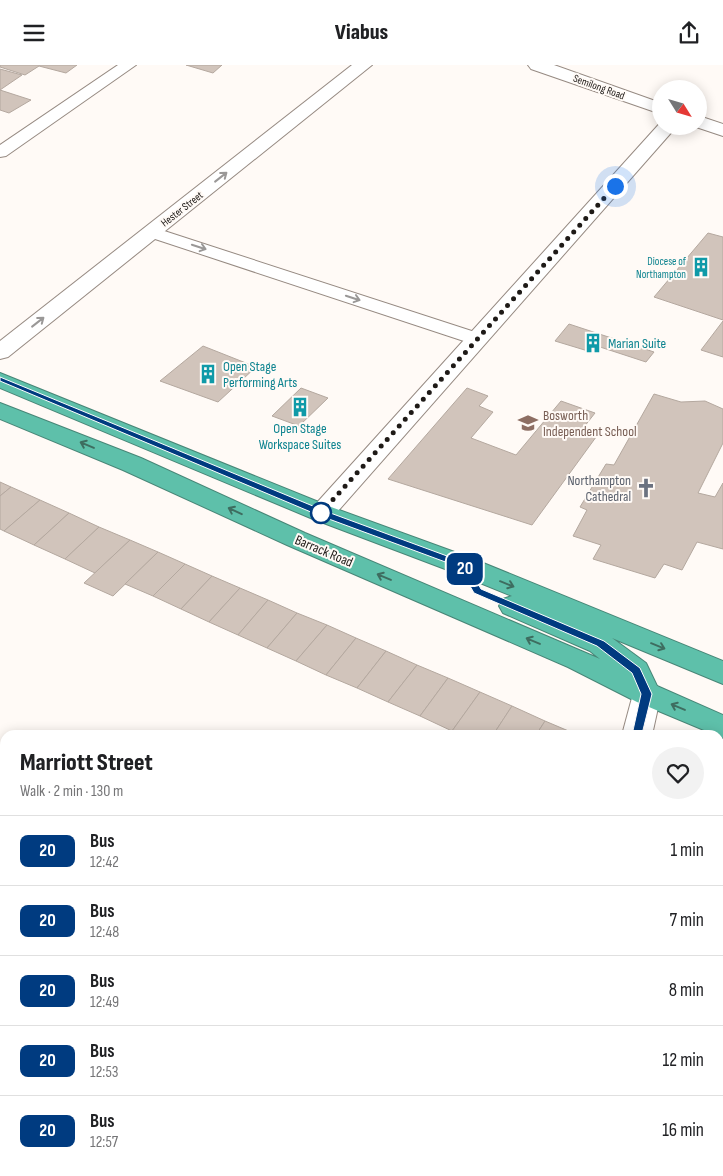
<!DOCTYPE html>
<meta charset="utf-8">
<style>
body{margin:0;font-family:"Sofia Sans Condensed",sans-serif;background:#f2f2f2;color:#202124;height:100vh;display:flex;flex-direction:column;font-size:19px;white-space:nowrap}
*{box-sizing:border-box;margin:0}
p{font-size:16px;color:#757577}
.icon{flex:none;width:28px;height:28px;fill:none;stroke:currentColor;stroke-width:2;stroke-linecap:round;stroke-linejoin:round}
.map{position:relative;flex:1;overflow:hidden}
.sheet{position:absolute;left:0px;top:665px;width:724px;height:446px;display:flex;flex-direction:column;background:#fff;border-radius:15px 15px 0 0;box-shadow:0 2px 12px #0003}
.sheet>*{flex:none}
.badge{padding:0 10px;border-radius:8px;font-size:18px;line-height:32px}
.needle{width:32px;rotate:127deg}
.controls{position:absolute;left:652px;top:15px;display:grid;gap:10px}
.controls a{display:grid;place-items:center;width:55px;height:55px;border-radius:50%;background:#fff;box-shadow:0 2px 12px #0003;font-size:25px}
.you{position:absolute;width:25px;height:25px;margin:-12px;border:4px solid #fff;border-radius:50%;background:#1a73e8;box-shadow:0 0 0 8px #1a73e833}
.map>.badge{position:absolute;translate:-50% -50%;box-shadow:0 0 0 2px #fff}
.round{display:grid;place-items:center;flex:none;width:52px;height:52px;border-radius:26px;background:#f2f2f2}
.summary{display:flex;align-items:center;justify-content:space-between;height:85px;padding:0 20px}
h1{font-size:24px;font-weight:800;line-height:38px}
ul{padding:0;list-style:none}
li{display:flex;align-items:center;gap:15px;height:70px;padding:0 20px;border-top:1px solid #e0e0e0}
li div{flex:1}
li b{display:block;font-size:19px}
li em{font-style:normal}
li .badge{min-width:55px;font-weight:700;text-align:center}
header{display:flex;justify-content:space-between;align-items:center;height:65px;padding:0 20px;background:#fff;font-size:22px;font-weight:800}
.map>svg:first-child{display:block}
.green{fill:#bbe3b7}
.building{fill:#d1c4bb;stroke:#b4a89f}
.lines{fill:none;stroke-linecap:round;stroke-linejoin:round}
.lane-casing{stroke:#968a82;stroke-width:2}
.street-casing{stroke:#968a82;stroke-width:2}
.secondary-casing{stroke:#968a82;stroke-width:2}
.highway-casing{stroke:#488677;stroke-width:2}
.path{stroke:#9b9793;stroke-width:4;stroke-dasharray:3 4.5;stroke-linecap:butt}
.lane{fill:#fff;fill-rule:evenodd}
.street{fill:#fff;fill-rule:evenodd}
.secondary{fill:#fff;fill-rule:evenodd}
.highway{fill:#5ec0aa;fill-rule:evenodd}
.oneway{stroke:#9a9897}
.oneway2{stroke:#3e6d60}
.line{fill:#003b80;stroke:#fff}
.walk{stroke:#1e1a17;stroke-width:5;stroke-dasharray:0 9}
.stop-dot{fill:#fff;stroke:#003b80;stroke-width:2.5}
.labels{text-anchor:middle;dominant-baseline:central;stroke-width:4;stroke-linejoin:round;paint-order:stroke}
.far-street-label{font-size:11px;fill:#1e1a17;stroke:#fffaf6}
.far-culture-label{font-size:11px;fill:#0d838f;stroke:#fffaf6;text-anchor:end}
.culture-label{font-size:14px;fill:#0d838f;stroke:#fffaf6;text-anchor:start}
.education-label{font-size:14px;fill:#785e54;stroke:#fffaf6;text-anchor:start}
.worship-label{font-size:14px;fill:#5b616d;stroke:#fffaf6;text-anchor:end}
.street-label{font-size:14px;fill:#1e1a17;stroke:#fffaf6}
</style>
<header><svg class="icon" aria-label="menu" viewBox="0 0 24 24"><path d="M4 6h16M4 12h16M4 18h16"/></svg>Viabus<svg class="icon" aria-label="share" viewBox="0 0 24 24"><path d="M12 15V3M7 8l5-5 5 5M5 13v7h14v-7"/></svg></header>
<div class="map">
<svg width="723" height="1111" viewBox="0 0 723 1111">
<rect width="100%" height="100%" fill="#fffaf6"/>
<polygon class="green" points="0,727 5,730 5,1106 490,1106 490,1111 0,1111"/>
<g class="building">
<polygon points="0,0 77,0 66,8 39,1 25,10 0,2"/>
<polygon points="186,0 222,0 213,8"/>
<polygon points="0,4 22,10 0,25 31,35 9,48 0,45"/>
<polygon points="708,168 723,172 723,255 654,232"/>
<polygon points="723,256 723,292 701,285"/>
<polygon points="569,259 654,287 646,297 594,280 588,286 555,276"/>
<polygon points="203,281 256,302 218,337 160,316"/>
<polygon points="301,323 328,333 299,361 272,351"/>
<polygon points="467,323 488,331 479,341 493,347 471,373 516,390 561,336 595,348 584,362 599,368 532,460 388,414"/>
<polygon points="654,329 681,337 705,336 723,344 723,378 698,428 715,432 723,418 723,484 697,477 682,505 664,499 655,513 593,494 601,480 573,471 587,445 580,442 606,399 614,400"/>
<polygon points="0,417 11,422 0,431"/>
<polygon points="11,422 40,435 4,466 0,464 0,431"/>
<polygon points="40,435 69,448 34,480 4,466"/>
<polygon points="69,448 99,462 65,494 34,480"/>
<polygon points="99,462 130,475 95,508 65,494"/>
<polygon points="130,475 158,487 113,531 84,518"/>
<polygon points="158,487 185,499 153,531 125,519"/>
<polygon points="185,499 212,511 181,544 153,531"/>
<polygon points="212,511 240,523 209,557 181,544"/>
<polygon points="240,523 268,535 238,570 209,557"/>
<polygon points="268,535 297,548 267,583 238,570"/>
<polygon points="297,548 327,560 296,596 267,583"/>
<polygon points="327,560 356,573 326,610 296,596"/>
<polygon points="356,573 386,586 357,623 326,610"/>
<polygon points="386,586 417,600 388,637 357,623"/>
<polygon points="417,600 448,613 420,651 388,637"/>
<polygon points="448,613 480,627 452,666 420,651"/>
<polygon points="480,627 512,641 493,670 461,670 452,666"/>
<polygon points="512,641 545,656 536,670 493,670"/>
<polygon points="545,656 578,670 536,670"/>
<polygon points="719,760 723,762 723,819 719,818"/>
<polygon points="719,1057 723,1058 723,1111 682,1111 682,1106 719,1106"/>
</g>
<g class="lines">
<defs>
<g id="lane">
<polygon points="118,0 136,0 6,91 0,92 0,80"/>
<polygon points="152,162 484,270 487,274 484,278 477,280 470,278 146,171 143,167 146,163"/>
</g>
<g id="street">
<polygon points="352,0 372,0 8,292 0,294 0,276"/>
<polygon points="528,0 554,0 661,38 661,49 531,4"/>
<polygon points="699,51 723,59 723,71 693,61 699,61"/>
<polygon points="661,57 661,61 677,61 331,454 322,457 313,454 309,448 313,442"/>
</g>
<g id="secondary">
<polygon points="647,618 657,621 661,629 652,670 622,670 633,629 637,621"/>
<polygon points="565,1106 603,1106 602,1111 564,1111"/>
</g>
<polygon id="highway" points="0,308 331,442 471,493 723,596 723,619 612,573 646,598 657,621 723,650 723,673 637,637 568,602 287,480 123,405 0,354 0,338 141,393 305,468 600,594 590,586 503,548 499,541 503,534 512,531 453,507 313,454 0,323"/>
</defs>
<use href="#lane" class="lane-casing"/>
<use href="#street" class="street-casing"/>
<use href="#secondary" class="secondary-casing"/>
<use href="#highway" class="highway-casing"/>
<g class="path">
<polyline points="0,879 5,881"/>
<polyline points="533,1106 533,1111"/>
</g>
<use href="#lane" class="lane"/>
<use href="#street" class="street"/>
<use href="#secondary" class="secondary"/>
<use href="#highway" class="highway"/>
</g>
<defs><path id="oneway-shaft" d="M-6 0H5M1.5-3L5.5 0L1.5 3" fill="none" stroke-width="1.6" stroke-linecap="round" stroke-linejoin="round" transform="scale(1.25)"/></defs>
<g class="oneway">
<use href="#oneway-shaft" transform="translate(221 112) rotate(-38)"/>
<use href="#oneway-shaft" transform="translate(199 182) rotate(18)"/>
<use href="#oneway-shaft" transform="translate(353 233) rotate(18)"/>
<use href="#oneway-shaft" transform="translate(38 257) rotate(-38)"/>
</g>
<g class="oneway2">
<use href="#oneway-shaft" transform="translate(87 380) rotate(-157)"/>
<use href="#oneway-shaft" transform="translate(235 446) rotate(-155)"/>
<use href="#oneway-shaft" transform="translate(384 512) rotate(-157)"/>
<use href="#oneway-shaft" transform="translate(507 519) rotate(22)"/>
<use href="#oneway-shaft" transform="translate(533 576) rotate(-157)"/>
<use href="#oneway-shaft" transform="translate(658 581) rotate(22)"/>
<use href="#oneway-shaft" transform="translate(678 642) rotate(-157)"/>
</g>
<polygon class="line" points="0,312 325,446 466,498 481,524 604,576 640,603 652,629 641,673 637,674 632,670 641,629 632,608 597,581 474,528 459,502 318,450 0,316"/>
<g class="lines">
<polyline class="walk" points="321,448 615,121"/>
</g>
<defs>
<symbol id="building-bare" viewBox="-9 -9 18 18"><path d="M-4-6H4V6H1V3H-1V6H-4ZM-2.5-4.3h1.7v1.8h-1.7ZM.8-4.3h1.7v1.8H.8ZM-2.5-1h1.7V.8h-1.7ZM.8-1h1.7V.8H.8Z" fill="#0f9aa8" stroke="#fffaf6" stroke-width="2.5" paint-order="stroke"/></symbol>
<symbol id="school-bare" viewBox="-9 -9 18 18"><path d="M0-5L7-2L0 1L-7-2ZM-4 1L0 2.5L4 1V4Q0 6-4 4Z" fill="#8d6e63" stroke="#fffaf6" stroke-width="2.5" paint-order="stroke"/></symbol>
<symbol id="church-bare" viewBox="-9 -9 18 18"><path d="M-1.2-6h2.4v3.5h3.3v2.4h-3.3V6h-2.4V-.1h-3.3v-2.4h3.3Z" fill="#6b7280" stroke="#fffaf6" stroke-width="2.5" paint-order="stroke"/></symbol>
</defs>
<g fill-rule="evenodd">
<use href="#building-bare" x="687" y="188" width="28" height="28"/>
<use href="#building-bare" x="579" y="264" width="28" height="28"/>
<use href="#building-bare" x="194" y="295" width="28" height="28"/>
<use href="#building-bare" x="286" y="328" width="28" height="28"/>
<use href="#school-bare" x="514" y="344" width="28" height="28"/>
<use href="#church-bare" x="632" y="409" width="28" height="28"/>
</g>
<circle class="stop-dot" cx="321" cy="448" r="10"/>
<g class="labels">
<g class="far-street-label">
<text transform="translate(599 22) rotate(20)">Semilong Road</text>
<text transform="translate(182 144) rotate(-38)">Hester Street</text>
</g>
<g class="far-culture-label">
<text x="686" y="196">Diocese of<tspan x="686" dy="13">Northampton</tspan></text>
</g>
<g class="culture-label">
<text x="608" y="278">Marian Suite</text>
<text x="223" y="301">Open Stage<tspan x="223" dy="16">Performing Arts</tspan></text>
<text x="300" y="363" text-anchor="middle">Open Stage<tspan x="300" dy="16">Workspace Suites</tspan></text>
</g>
<g class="education-label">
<text x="543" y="350">Bosworth<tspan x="543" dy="16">Independent School</tspan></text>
</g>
<g class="worship-label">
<text x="631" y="415">Northampton<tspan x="631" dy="16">Cathedral</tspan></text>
</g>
<g class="street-label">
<text transform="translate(324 486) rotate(23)">Barrack Road</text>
</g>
</g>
</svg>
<div class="controls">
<a><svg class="needle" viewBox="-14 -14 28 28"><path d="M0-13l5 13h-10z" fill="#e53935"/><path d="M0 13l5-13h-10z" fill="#757577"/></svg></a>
</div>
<div class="you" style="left:615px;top:121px"></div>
<b class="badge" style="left:465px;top:504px;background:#003b80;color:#fff">20</b>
<section class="sheet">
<div class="summary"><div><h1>Marriott Street</h1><p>Walk · 2 min · 130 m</p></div><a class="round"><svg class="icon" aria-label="heart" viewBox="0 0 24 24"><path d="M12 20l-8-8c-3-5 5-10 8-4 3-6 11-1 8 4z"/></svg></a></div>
<ul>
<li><span class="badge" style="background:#003b80;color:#fff">20</span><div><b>Bus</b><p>12:42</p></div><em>1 min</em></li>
<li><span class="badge" style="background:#003b80;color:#fff">20</span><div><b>Bus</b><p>12:48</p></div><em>7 min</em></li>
<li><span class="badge" style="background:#003b80;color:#fff">20</span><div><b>Bus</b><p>12:49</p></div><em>8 min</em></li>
<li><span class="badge" style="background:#003b80;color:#fff">20</span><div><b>Bus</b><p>12:53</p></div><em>12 min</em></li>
<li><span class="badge" style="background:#003b80;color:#fff">20</span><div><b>Bus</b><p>12:57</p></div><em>16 min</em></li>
</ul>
</section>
</div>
